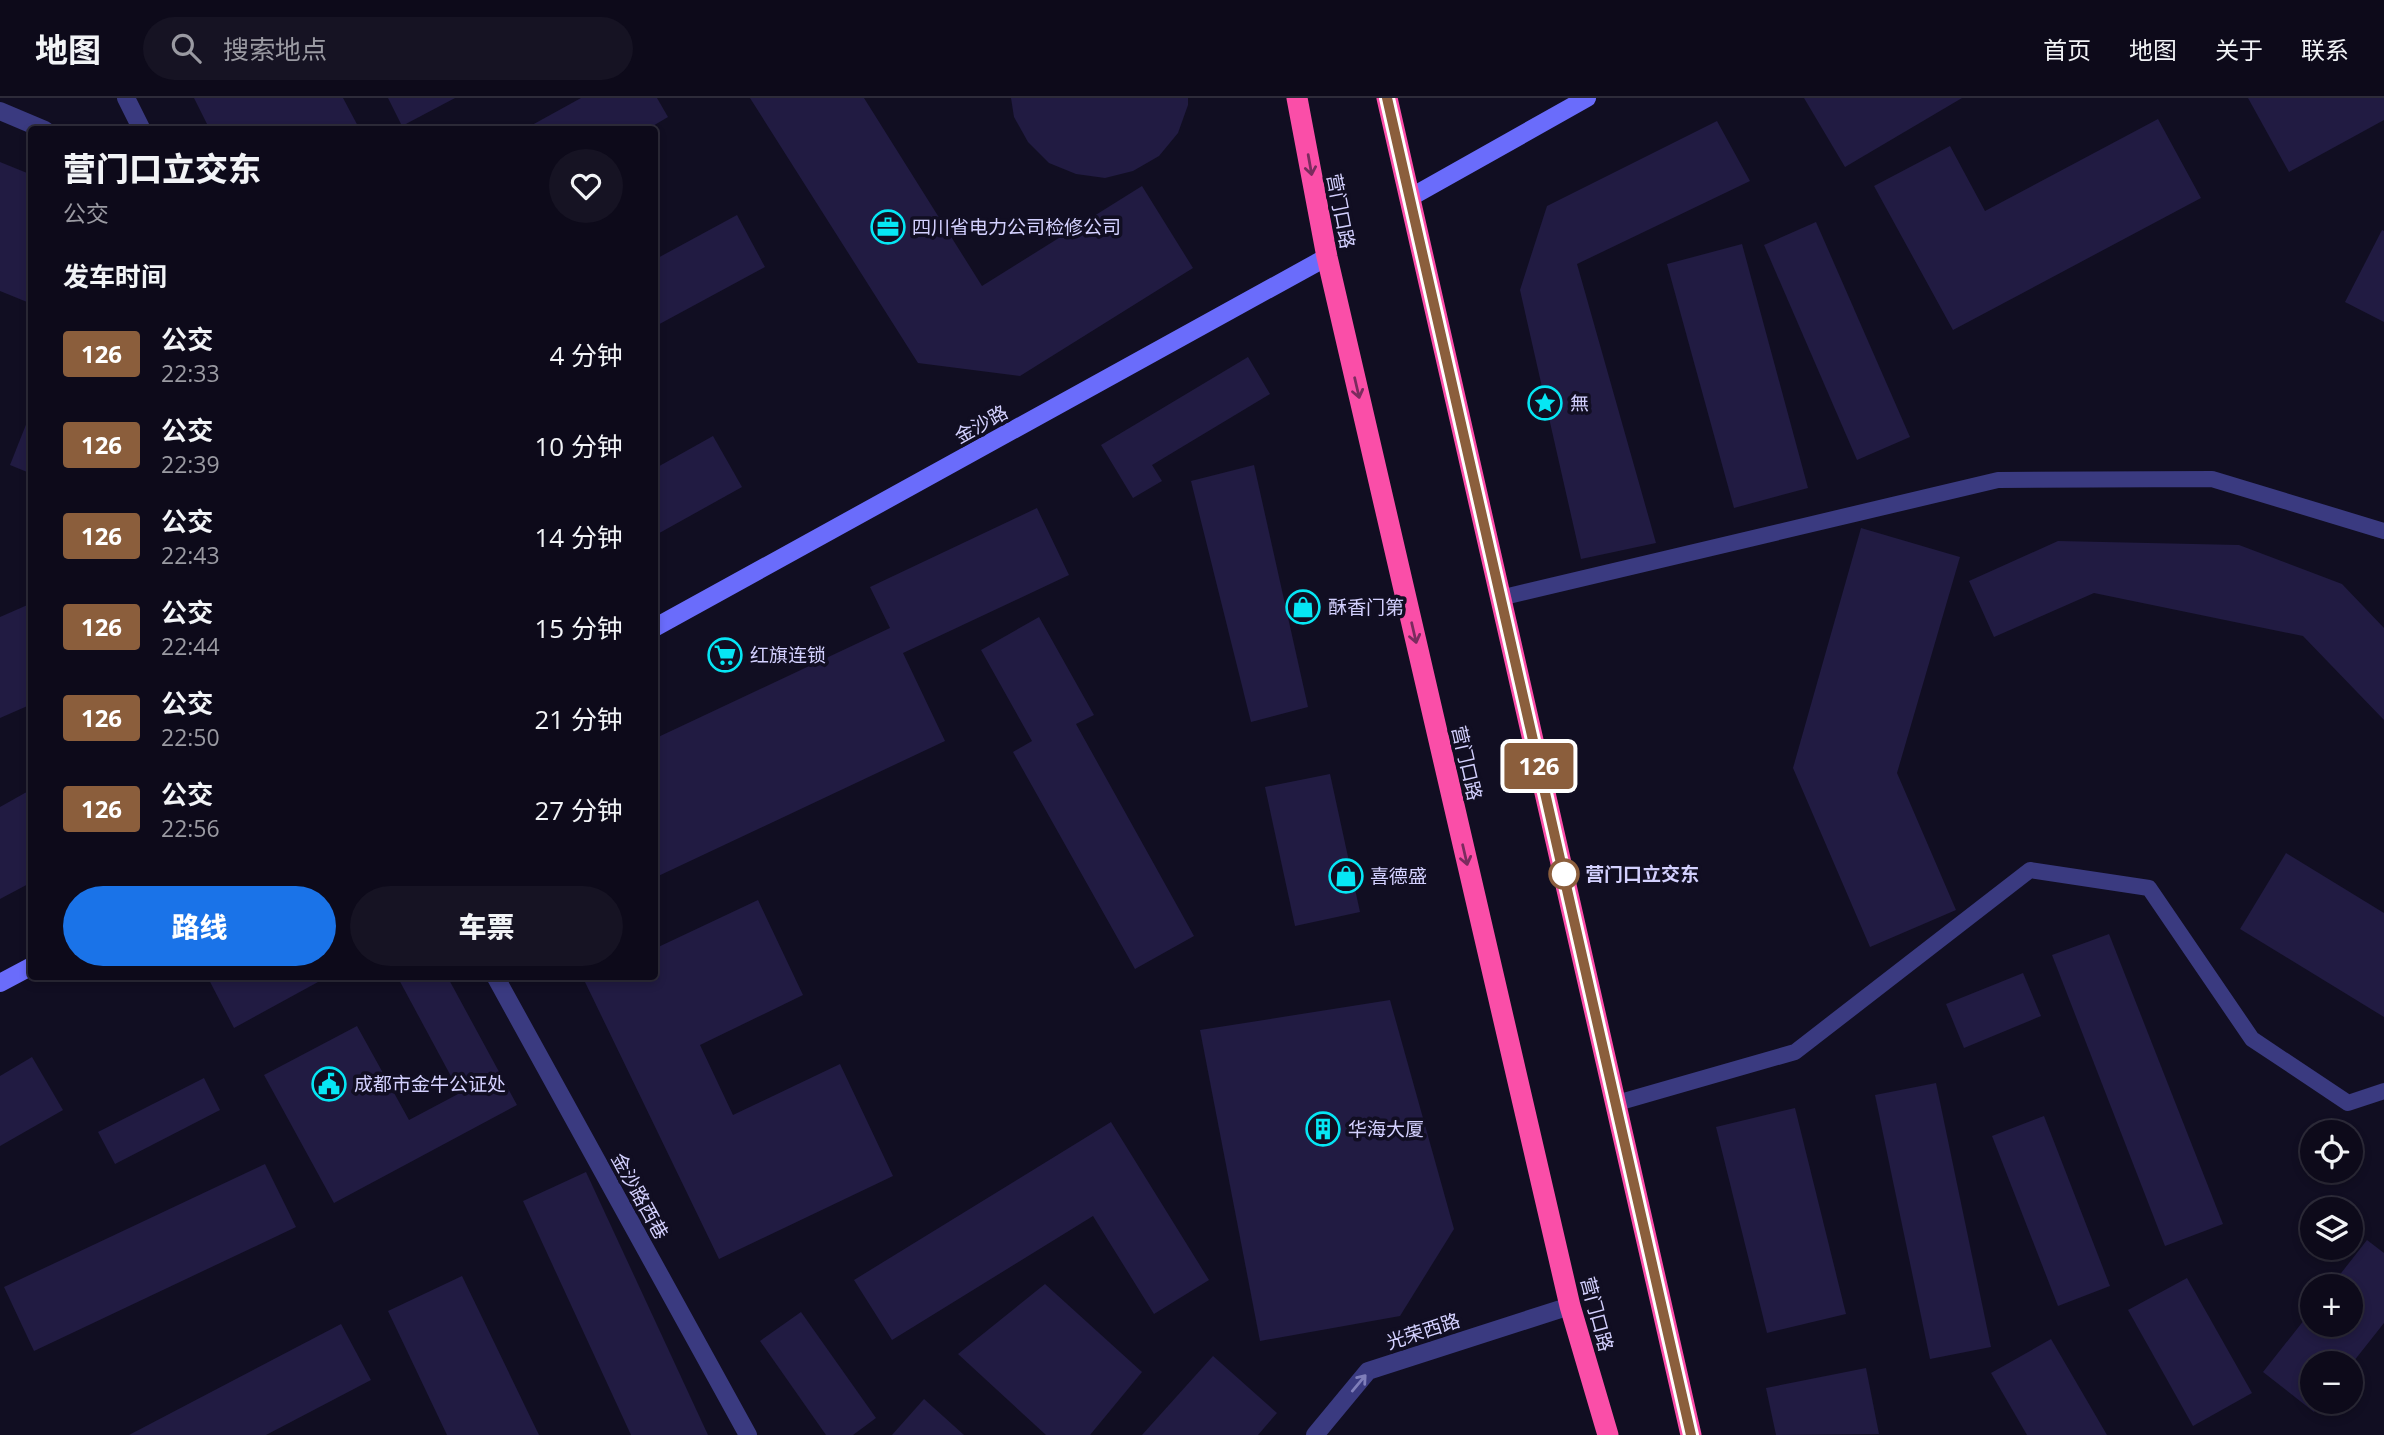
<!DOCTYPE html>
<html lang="zh">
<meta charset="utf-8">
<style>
body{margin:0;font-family:"Open Sans","Noto Sans SC",sans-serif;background:#161323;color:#f1f3f6;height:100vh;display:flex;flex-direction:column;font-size:26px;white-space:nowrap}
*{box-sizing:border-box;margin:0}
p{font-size:23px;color:#9a9aa2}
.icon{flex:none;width:38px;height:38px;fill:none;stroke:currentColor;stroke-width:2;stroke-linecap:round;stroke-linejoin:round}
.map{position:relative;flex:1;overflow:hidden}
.details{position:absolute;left:28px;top:28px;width:630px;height:854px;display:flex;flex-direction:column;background:#0d0a1a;border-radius:7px;box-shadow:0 4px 10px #0003,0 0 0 2px #2d2b39}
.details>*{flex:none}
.badge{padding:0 14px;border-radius:5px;font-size:24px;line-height:46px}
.tools{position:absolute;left:2300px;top:1022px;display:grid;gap:14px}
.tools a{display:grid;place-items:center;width:63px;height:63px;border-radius:50%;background:#0d0a1a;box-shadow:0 4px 10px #0003,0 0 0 2px #2d2b39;font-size:35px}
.map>.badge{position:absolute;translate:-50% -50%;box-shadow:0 0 0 4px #fff}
h2{padding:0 35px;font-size:26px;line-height:63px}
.round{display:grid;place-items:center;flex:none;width:74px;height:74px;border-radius:37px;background:#161323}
.head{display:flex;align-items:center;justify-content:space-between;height:119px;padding:0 35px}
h1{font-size:33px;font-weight:800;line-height:52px}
.action{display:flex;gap:14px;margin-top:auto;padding:14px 35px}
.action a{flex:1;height:80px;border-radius:42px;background:#1a73e8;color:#fff;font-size:28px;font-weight:800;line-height:80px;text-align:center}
.action a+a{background:#161323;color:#f1f3f6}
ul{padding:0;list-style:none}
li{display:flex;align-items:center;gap:21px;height:91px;padding:0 35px}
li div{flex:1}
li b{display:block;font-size:26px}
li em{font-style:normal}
li .badge{min-width:77px;font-weight:700;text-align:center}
header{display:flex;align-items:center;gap:42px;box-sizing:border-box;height:98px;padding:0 35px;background:#0d0a1a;border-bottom:2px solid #2d2b39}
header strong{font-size:33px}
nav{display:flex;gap:38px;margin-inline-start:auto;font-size:24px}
.search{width:490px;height:63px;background:#161323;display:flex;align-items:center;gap:18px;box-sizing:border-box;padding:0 24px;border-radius:38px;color:#9a9aa2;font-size:26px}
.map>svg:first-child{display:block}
.building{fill:#211b42}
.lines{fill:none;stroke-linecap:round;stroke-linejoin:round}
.lane{stroke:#3a3a80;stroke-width:16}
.street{stroke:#3a3a80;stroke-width:18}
.secondary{stroke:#6a6cfb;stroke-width:18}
.highway{stroke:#fa4ea8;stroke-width:21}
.oneway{stroke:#7a2b5e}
.oneway2{stroke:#7f7eb9}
.line-casing{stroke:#fff;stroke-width:16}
.line{stroke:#8b5e3c;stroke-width:10}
.stop-dot{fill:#fff;stroke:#8b5e3c;stroke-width:3.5}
.labels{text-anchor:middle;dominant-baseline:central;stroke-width:7;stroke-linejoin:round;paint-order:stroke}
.street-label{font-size:19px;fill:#d3d0fe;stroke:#110e22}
.poi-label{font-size:19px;fill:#d3d0fe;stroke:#110e22;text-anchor:start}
.stop-label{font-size:19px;font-weight:bold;fill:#d3d0fe;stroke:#110e22;text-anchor:start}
</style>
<header>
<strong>地图</strong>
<div class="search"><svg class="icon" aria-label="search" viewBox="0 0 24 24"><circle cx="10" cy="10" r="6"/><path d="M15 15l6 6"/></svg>搜索地点</div>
<nav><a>首页</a><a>地图</a><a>关于</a><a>联系</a></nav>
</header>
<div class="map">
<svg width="2384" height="1337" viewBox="0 0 2384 1337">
<rect width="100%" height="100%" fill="#110e22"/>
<g class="building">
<polygon points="194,0 343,0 360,32 210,32"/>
<polygon points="388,0 455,0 402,28"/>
<polygon points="581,0 657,0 668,19 646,32 523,32"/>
<polygon points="750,0 864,0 982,188 1142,88 1193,170 1020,278 918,265"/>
<polygon points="1011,0 1188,0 1188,7 1178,35 1159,58 1133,73 1105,80 1076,76 1049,65 1028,44 1014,19"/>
<polygon points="1804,0 1962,0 1845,69"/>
<polygon points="2248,0 2384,0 2384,22 2289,74"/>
<polygon points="2158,21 2201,100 1953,232 1874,88 1950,48 1985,113"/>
<polygon points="1717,23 1750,83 1577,166 1656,445 1581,461 1520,192 1547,108"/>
<polygon points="0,64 32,77 32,206 0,193"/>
<polygon points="737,117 765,169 654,229 654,162"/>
<polygon points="1816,124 1910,339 1857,362 1764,147"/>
<polygon points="2382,132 2384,133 2384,224 2345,204"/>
<polygon points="1742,146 1808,390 1734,410 1667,166"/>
<polygon points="1248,259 1270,296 1152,367 1162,383 1133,400 1101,347"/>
<polygon points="31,314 32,314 32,376 10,367"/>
<polygon points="713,338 742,389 654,438 654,371"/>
<polygon points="1254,367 1308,609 1251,624 1191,383"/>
<polygon points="1037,410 1069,477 903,555 945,643 654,780 654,641 890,530 870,489"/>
<polygon points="1861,430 1960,459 1897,675 1956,812 1870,849 1793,670"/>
<polygon points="2058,443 2239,447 2342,486 2384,530 2384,622 2303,538 2094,495 1994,539 1969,483"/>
<polygon points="32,505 32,606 0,620 0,519"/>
<polygon points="1039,519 1094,617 1076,626 1194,838 1135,871 1013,654 1032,643 981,552"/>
<polygon points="1330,676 1360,814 1295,828 1265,689"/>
<polygon points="32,691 32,784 0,801 0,709"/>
<polygon points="2286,755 2384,815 2384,919 2240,831"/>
<polygon points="758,802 803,897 700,947 733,1017 840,966 893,1078 719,1161 585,884 597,878 654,878 654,851"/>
<polygon points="2109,836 2223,1126 2165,1148 2052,857"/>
<polygon points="2023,875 2041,918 1964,950 1946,906"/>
<polygon points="207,878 329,878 234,930"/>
<polygon points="397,878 447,878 517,1007 334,1105 264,977 357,928 409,1022 460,995"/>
<polygon points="1390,902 1454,1131 1400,1218 1260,1243 1200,932"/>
<polygon points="32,959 63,1012 0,1048 0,978"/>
<polygon points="204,980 220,1012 115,1066 98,1034"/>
<polygon points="1936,985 1991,1249 1930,1261 1875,997"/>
<polygon points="1795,1010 1846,1216 1767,1235 1716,1029"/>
<polygon points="2044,1018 2110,1188 2058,1208 1992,1038"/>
<polygon points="1111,1024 1209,1182 1154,1216 1093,1118 892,1242 854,1182"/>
<polygon points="265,1066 296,1129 34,1253 4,1189"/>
<polygon points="586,1074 708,1337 631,1337 523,1103"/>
<polygon points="2367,1142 2384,1155 2384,1225 2350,1268 2350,1265 2312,1265 2312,1304 2322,1304 2314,1314 2263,1274 2312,1212 2312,1227 2350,1227 2350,1188 2331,1188"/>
<polygon points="462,1178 539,1337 447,1337 388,1213"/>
<polygon points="2187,1180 2252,1295 2193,1328 2128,1212"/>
<polygon points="1045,1186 1142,1274 1090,1337 1046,1337 958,1256"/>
<polygon points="801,1214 876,1320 853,1337 826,1337 760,1243"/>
<polygon points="341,1226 371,1282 266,1337 129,1337"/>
<polygon points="2051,1241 2107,1337 2027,1337 1991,1275"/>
<polygon points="1213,1258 1277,1315 1258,1337 1142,1337"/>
<polygon points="1866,1270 1879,1336 1776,1337 1766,1290"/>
<polygon points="924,1301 964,1337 892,1337"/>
</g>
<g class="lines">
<g class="lane">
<polyline points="1500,500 1998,382 2212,381 2384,433"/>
<polyline points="1617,1005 1795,954 2030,772 2149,790 2252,941 2348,1005 2384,993"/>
</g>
<g class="street">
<polyline points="126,0 142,32"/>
<polyline points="0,13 45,32"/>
<polyline points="495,878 748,1337"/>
<polyline points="1315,1337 1368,1273 1570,1208"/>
</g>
<g class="secondary">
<polyline points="1411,99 1587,0"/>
<polyline points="654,530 1327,159"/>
<polyline points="0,885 32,868"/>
</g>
<g class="highway">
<polyline points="1297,0 1327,159 1570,1208 1608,1337"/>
<polyline points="1387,0 1691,1337"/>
</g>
</g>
<defs><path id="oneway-shaft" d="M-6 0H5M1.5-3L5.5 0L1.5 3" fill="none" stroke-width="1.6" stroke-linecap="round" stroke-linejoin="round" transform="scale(1.75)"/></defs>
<g class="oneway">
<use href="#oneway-shaft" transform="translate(1310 67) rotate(80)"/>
<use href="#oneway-shaft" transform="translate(1357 290) rotate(77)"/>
<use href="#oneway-shaft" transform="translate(1414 535) rotate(77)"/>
<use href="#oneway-shaft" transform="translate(1465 757) rotate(77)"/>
</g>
<use class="oneway2" href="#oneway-shaft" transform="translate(1359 1285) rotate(-50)"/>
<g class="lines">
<defs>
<polyline id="line" points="1387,0 1691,1337"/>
</defs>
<use href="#line" class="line-casing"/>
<use href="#line" class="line"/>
</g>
<defs>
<symbol id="office-ring" viewBox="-11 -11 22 22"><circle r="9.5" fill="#110e22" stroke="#06e6f4" stroke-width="1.5"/><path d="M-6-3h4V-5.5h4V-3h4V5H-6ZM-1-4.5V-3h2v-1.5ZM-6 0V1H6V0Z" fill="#06e6f4"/></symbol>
<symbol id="sight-ring" viewBox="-11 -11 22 22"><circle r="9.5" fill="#110e22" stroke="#06e6f4" stroke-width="1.5"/><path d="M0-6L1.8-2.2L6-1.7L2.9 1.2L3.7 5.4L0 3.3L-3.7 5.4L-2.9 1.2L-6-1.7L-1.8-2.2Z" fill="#06e6f4"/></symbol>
<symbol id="shop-ring" viewBox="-11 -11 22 22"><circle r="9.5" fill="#110e22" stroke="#06e6f4" stroke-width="1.5"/><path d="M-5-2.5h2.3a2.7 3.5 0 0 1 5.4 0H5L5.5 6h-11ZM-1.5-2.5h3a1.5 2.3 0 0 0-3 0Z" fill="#06e6f4"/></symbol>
<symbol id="supermarket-ring" viewBox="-11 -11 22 22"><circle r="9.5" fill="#110e22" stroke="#06e6f4" stroke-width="1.5"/><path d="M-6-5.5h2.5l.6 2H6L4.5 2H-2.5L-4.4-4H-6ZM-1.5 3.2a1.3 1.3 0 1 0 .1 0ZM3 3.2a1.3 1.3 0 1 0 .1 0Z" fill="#06e6f4"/></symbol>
<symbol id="civic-ring" viewBox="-11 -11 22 22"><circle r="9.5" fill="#110e22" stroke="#06e6f4" stroke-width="1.5"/><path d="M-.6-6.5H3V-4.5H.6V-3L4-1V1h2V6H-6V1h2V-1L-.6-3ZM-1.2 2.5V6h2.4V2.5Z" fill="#06e6f4"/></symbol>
<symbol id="building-ring" viewBox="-11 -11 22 22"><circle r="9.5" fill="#110e22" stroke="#06e6f4" stroke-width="1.5"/><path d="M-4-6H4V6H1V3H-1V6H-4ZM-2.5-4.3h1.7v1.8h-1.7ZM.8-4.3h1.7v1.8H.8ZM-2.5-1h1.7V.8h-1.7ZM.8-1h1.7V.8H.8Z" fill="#06e6f4"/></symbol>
</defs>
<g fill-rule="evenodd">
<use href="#office-ring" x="869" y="110" width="38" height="38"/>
<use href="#sight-ring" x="1526" y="286" width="38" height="38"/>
<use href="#shop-ring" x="1284" y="490" width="38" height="38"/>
<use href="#supermarket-ring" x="706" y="538" width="38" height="38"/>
<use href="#shop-ring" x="1327" y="759" width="38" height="38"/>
<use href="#civic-ring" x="310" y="967" width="38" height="38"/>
<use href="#building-ring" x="1304" y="1012" width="38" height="38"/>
</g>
<circle class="stop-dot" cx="1564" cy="776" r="14"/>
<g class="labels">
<g class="street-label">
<text transform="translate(1341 113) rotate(79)">营门口路</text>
<text transform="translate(981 326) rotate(-29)">金沙路</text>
<text transform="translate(1467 665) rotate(77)">营门口路</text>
<text transform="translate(640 1098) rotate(61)">金沙路西巷</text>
<text transform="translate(1597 1216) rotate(75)">营门口路</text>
<text transform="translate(1423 1233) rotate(-18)">光荣西路</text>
</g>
<g class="poi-label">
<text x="912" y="129">四川省电力公司检修公司</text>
<text x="1570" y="305">無</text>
<text x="1328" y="509">酥香门第</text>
<text x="750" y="557">红旗连锁</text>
<text x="1370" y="778">喜德盛</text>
<text x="354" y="986">成都市金牛公证处</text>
<text x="1348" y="1031">华海大厦</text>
</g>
<g class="stop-label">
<text x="1585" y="776">营门口立交东</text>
</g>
</g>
</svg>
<div class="tools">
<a><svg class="icon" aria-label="locate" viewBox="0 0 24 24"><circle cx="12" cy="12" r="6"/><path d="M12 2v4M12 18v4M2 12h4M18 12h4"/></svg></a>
<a><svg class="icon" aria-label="layers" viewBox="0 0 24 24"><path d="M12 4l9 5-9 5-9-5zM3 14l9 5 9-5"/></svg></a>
<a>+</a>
<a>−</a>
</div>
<b class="badge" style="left:1539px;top:668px;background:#8b5e3c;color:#fff">126</b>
<section class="details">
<div class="head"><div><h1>营门口立交东</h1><p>公交</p></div><a class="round"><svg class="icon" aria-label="heart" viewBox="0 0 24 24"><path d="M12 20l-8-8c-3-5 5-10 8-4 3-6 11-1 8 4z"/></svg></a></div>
<h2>发车时间</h2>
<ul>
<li><span class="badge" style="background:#8b5e3c;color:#fff">126</span><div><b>公交</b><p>22:33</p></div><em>4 分钟</em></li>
<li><span class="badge" style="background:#8b5e3c;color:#fff">126</span><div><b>公交</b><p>22:39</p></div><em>10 分钟</em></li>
<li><span class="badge" style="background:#8b5e3c;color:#fff">126</span><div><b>公交</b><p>22:43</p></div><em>14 分钟</em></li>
<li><span class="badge" style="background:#8b5e3c;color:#fff">126</span><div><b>公交</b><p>22:44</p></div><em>15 分钟</em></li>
<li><span class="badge" style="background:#8b5e3c;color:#fff">126</span><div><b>公交</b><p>22:50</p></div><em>21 分钟</em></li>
<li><span class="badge" style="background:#8b5e3c;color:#fff">126</span><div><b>公交</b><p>22:56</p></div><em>27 分钟</em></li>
</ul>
<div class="action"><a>路线</a><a>车票</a></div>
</section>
</div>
